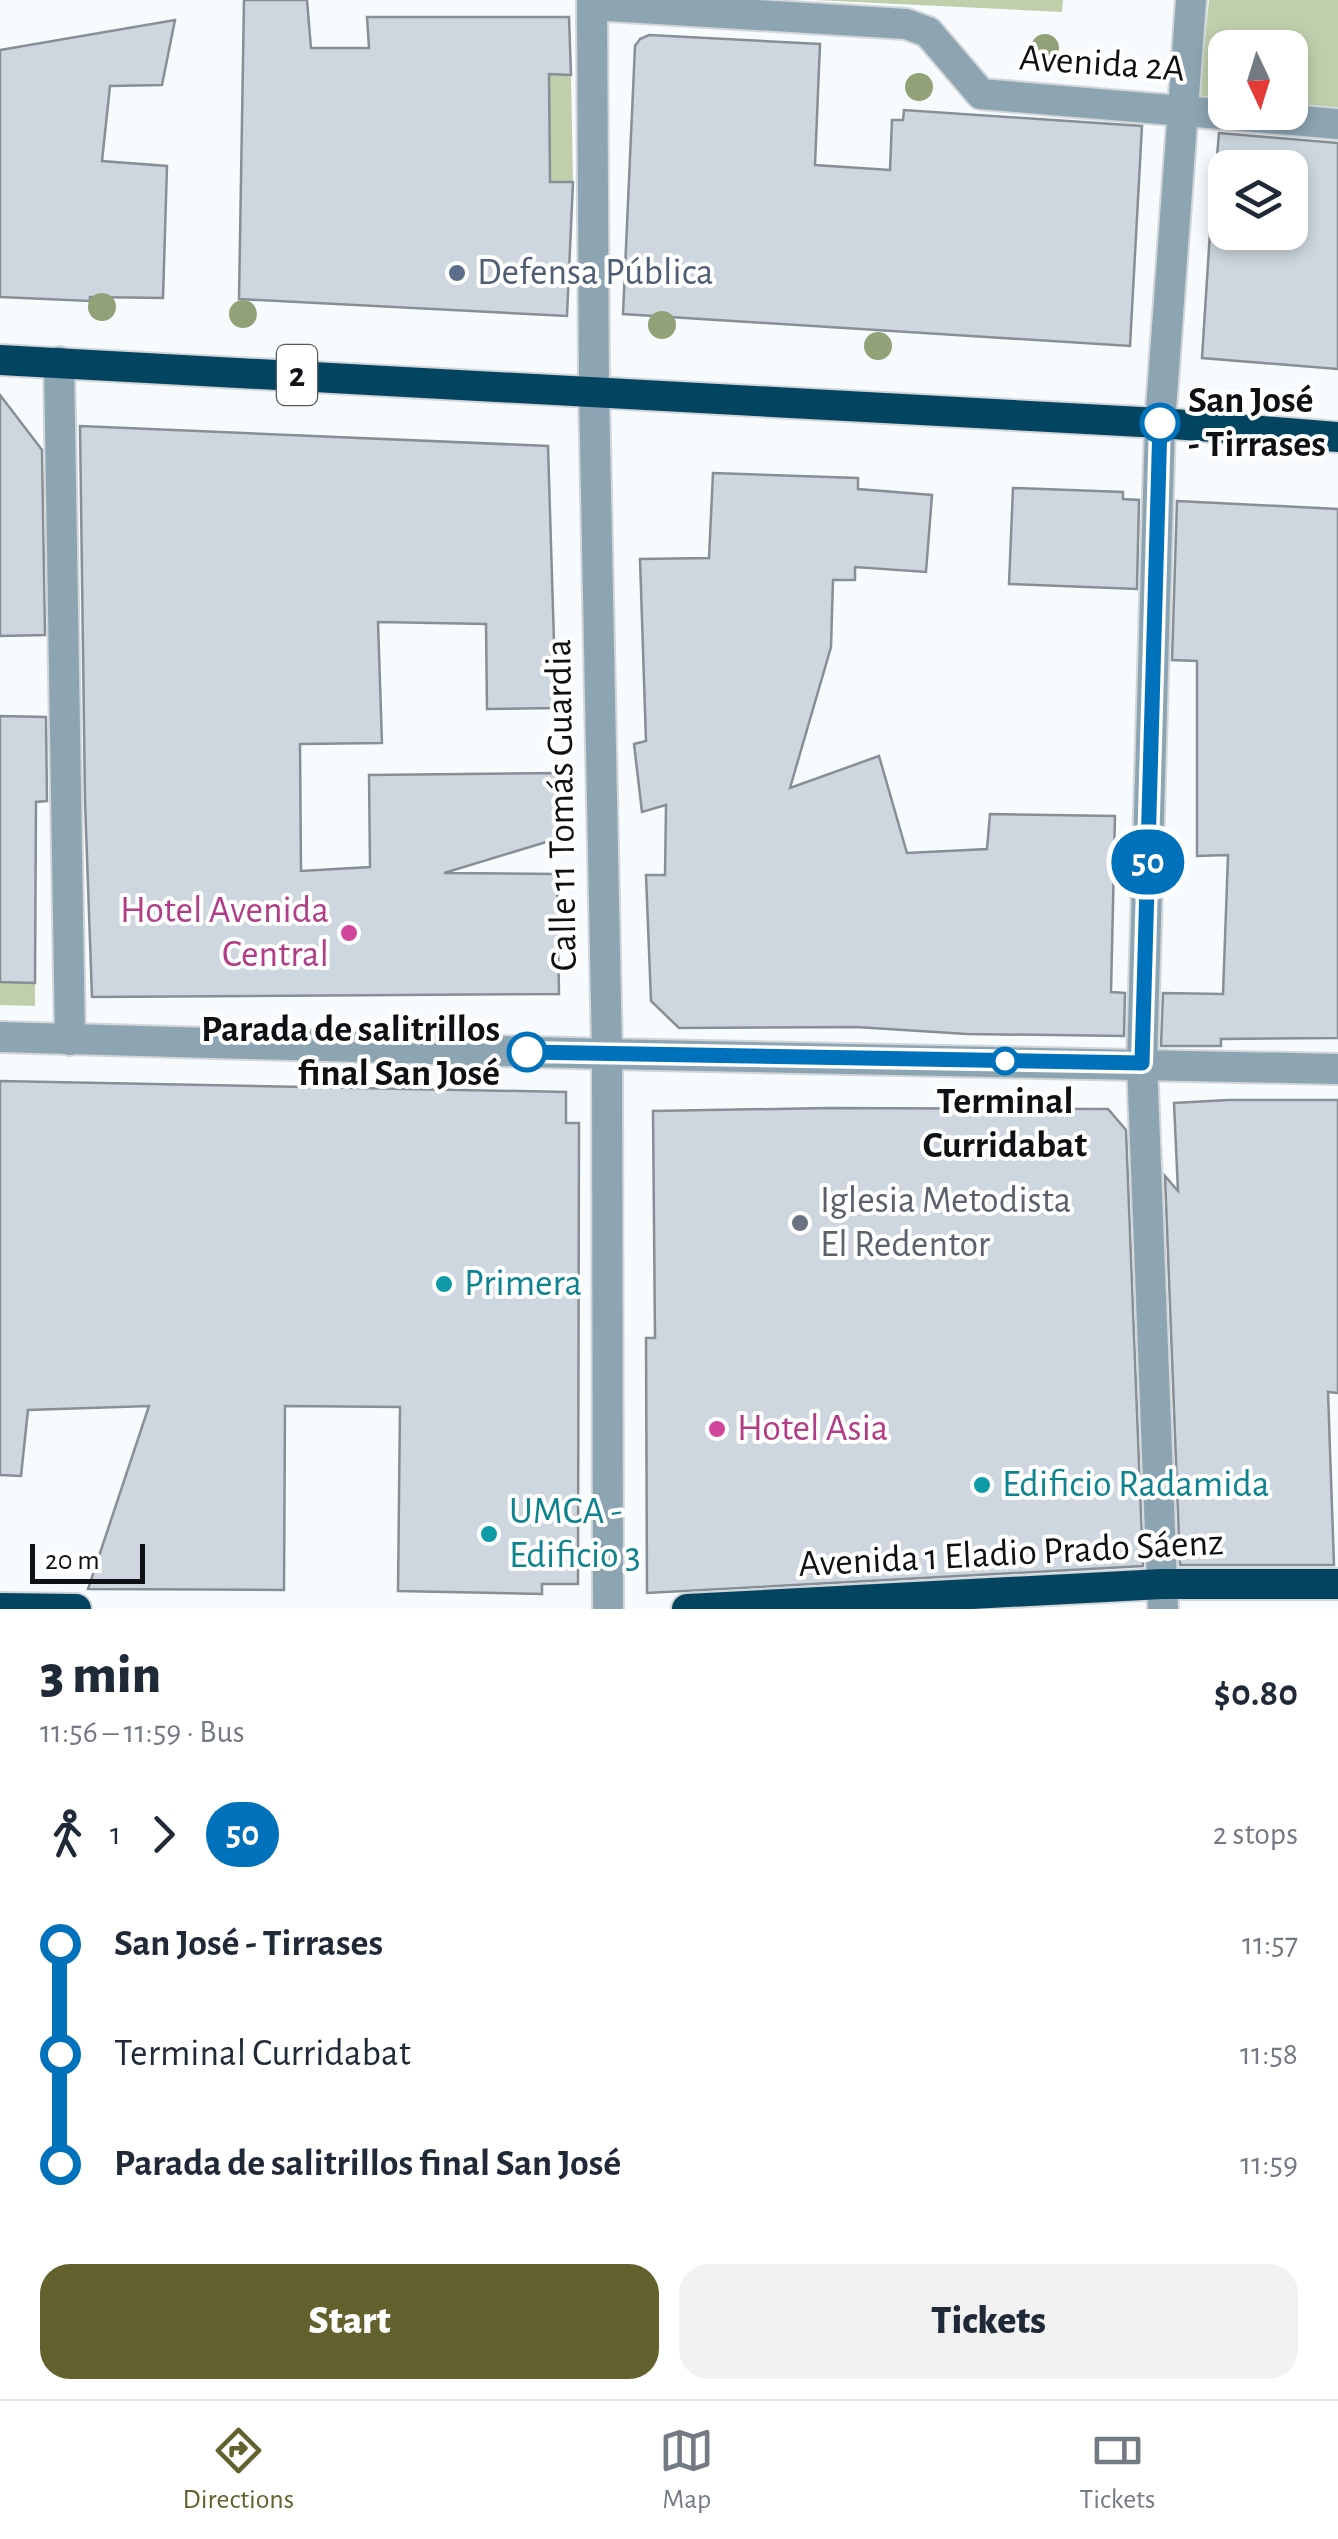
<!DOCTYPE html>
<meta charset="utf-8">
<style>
body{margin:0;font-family:"Alegreya Sans",sans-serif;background:#f2f2f3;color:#1f2937;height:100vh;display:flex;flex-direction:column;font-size:38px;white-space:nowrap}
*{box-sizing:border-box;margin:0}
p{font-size:32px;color:#747a83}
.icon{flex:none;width:55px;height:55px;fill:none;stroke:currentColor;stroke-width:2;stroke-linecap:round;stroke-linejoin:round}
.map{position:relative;height:1609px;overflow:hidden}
.sheet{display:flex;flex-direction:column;background:#fff;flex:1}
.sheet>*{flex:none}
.badge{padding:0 20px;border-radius:32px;font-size:35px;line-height:65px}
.needle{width:65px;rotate:176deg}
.controls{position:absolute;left:1208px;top:30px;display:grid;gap:20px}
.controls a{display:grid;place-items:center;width:100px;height:100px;border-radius:20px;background:#fff;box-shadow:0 5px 15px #0003;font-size:50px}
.scale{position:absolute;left:30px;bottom:25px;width:115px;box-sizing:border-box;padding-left:10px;border:5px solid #0e1114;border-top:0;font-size:28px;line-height:35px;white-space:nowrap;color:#0e1114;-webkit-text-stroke:8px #fff;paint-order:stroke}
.map>.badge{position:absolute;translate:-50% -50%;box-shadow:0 0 0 5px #fff}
.legs{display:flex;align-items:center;gap:15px;height:110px;padding:0 40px;font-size:32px}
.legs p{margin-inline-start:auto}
.headline{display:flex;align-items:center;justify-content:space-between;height:170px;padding:0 40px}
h1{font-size:55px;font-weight:800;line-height:75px}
.action{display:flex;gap:20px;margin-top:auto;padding:20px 40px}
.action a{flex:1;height:115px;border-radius:30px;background:#63622f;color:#fff;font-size:40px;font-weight:800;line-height:115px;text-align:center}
.action a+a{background:#f2f2f3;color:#1f2937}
ul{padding:0 40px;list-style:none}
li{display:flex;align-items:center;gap:35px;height:110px;font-size:38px}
li i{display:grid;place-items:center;width:15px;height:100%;margin:0 12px;background:currentColor}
li i::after{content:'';width:25px;height:25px;margin:-12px;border:8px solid;border-radius:50%;background:#fff}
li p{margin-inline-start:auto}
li:first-child i{background:linear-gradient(#0000 50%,currentColor 0)}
li:last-child i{background:linear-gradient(currentColor 50%,#0000 0)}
.tab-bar{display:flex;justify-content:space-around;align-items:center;height:140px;border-top:2px solid #e0e1e3;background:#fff;font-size:28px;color:#747a83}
.tab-bar a{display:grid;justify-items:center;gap:5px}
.tab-bar .active{color:#63622f}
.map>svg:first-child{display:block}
.green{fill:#bfcfac}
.building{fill:#ced7df;stroke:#868f96;stroke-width:2.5}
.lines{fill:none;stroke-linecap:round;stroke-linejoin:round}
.minor-casing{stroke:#d2d6d9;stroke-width:34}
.highway-casing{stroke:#d2d6d9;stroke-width:34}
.minor{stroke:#8da5b3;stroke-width:30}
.highway{stroke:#034561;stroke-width:30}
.tree{fill:#91a278}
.line-1-casing{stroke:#fff;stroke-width:22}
.line-1{stroke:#0072bc;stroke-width:15}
.service-dot{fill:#5c6f8a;stroke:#fff;stroke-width:4}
.stop-1-dot{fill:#fff;stroke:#0072bc;stroke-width:5}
.hotel-dot{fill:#d1479c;stroke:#fff;stroke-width:4}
.worship-dot{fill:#6b7280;stroke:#fff;stroke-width:4}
.culture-dot{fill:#0f9aa8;stroke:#fff;stroke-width:4}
.labels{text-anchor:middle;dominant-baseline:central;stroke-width:8;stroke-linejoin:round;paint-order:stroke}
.shield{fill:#fff;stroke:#56585a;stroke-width:2.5}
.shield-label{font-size:35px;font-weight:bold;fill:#0e1114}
.street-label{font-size:38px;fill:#0e1114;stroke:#fff}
.service-label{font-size:38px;fill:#4e5e75;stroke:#fff;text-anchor:start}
.stop-label{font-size:38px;font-weight:bold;fill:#0e1114;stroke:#fff;text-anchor:start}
.hotel-label{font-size:38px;fill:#b23c85;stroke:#fff;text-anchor:end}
.worship-label{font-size:38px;fill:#5b616d;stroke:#fff;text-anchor:start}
.culture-label{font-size:38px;fill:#0d838f;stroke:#fff;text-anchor:start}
</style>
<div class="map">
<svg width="1338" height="1609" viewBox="0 0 1338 1609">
<rect width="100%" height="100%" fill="#f7fbfe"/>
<g class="green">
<polygon points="814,0 1063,0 1062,12"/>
<polygon points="1209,0 1338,0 1338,111 1290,106 1290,48 1225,48 1225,100 1199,97"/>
<polygon points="549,74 571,75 573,182 485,183 550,131"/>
<polygon points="0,982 35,983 35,1006 0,1005"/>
</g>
<g class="building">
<polygon points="244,0 307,0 311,48 369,48 367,17 569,17 571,75 549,74 550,182 573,182 567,316 239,299"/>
<polygon points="175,20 162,85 110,86 102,161 167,166 163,298 90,297 90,301 0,297 0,50"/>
<polygon points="649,35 820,44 815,165 890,170 892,120 903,120 904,110 1142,126 1130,346 623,314 635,46 640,39"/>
<polygon points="1219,133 1338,143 1338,369 1202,358 1210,232 1290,232 1290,168 1216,168"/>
<polygon points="0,395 42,450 45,635 0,636"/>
<polygon points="80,426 548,446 556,708 487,709 486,624 378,622 382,743 300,744 301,871 370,867 369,775 555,773 556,839 444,873 557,874 559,994 92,997 85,801"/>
<polygon points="713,473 858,478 858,489 932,495 926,572 855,567 855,580 833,580 831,647 790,788 879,756 907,853 987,849 990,814 1115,816 1111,992 1125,993 1124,1036 967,1034 856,1027 679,1028 651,1001 646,875 665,875 666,805 642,812 634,744 646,741 640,559 709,558"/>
<polygon points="1013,488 1123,492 1123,499 1139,500 1137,589 1009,584"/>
<polygon points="1177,501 1338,509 1338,1038 1221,1039 1221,1046 1161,1046 1163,993 1223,994 1228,855 1197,856 1197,661 1172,660"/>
<polygon points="0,716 46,717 47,801 36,802 35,983 0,982"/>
<polygon points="0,1081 566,1092 566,1123 579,1123 578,1584 542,1584 542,1594 398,1591 400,1407 285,1406 284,1590 88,1589 149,1406 28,1410 21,1476 0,1475"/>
<polygon points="1228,1100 1338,1100 1338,1393 1328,1392 1334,1565 1180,1565 1165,1176 1178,1191 1174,1103"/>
<polygon points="829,1108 1108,1109 1126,1130 1143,1566 647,1593 646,1338 655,1338 653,1111"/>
</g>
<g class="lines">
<defs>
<g id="minor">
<polyline points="592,0 594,391 607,1054 608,1609"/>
<polyline points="592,5 906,24 928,32 981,94 1338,124"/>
<polyline points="59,362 70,1040"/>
<polyline points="0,1037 607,1054 1338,1069"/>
<polyline points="1163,1609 1142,1063 1160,423 1191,0"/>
</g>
<g id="highway">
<polyline points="0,360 1160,423 1338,437"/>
<polyline points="0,1608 76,1609"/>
<polyline points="687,1609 1162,1584 1338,1584"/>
</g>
</defs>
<use href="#minor" class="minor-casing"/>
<use href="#highway" class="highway-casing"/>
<use href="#minor" class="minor"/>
<use href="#highway" class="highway"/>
</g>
<g class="tree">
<circle cx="1045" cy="48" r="14"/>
<circle cx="919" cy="87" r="14"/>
<circle cx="102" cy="307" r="14"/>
<circle cx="243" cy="314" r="14"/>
<circle cx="662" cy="325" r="14"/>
<circle cx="878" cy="346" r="14"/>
</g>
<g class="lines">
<defs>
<polyline id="line-1" points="527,1052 1142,1063 1160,423"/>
</defs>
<use href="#line-1" class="line-1-casing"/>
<use href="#line-1" class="line-1"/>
</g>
<circle class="service-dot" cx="457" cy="273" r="10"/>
<g class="stop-1-dot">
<circle cx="1160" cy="423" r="18"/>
<circle cx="527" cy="1052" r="18"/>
<circle cx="1005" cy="1061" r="12"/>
</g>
<g class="hotel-dot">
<circle cx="349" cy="933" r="10"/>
<circle cx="717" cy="1429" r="10"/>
</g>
<circle class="worship-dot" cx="800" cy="1223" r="10"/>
<g class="culture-dot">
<circle cx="444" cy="1284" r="10"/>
<circle cx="982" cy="1485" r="10"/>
<circle cx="489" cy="1534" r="10"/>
</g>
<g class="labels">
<rect class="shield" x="277" y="345" width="40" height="60" rx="8"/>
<g class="shield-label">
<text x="297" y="375">2</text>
</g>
<g class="street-label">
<text transform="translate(1102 64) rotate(4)">Avenida 2A</text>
<text transform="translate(562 805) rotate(-91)">Calle 11 Tomás Guardia</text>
<text transform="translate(1011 1554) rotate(-3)">Avenida 1 Eladio Prado Sáenz</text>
</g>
<g class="service-label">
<text x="477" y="273">Defensa Pública</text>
</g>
<g class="stop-label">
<text x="1188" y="401">San José<tspan x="1188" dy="44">- Tirrases</tspan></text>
<text x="500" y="1030" text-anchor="end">Parada de salitrillos<tspan x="500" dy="44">final San José</tspan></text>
<text x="1005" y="1102" text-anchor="middle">Terminal<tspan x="1005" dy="44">Curridabat</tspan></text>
</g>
<g class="hotel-label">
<text x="329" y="911">Hotel Avenida<tspan x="329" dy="44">Central</tspan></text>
<text x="737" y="1429" text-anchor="start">Hotel Asia</text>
</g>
<g class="worship-label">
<text x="820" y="1201">Iglesia Metodista<tspan x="820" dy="44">El Redentor</tspan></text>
</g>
<g class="culture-label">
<text x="464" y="1284">Primera</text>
<text x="1002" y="1485">Edificio Radamida</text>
<text x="509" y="1512">UMCA -<tspan x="509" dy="44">Edificio 3</tspan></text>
</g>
</g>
</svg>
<div class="controls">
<a><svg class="needle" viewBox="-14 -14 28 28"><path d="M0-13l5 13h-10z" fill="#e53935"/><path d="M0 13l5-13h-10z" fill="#747a83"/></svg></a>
<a><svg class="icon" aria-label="layers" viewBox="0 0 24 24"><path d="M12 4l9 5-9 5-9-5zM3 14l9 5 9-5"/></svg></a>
</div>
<div class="scale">20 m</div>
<b class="badge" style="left:1148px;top:862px;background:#0072bc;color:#fff">50</b>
</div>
<section class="sheet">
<div class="headline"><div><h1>3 min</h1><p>11:56 – 11:59 · Bus</p></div><b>$0.80</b></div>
<div class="legs"><svg class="icon" aria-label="walk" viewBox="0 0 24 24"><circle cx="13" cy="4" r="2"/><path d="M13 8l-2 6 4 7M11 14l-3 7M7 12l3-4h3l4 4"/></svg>1<svg class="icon" aria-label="forward" viewBox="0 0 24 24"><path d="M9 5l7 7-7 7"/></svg><b class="badge" style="background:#0072bc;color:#fff">50</b><p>2 stops</p></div>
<ul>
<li><i style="color:#0072bc"></i><b>San José - Tirrases</b><p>11:57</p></li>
<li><i style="color:#0072bc"></i><span>Terminal Curridabat</span><p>11:58</p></li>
<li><i style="color:#0072bc"></i><b>Parada de salitrillos final San José</b><p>11:59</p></li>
</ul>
<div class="action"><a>Start</a><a>Tickets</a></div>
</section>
<nav class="tab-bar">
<a class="active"><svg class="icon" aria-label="directions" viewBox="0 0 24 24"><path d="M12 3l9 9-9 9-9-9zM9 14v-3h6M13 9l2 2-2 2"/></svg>Directions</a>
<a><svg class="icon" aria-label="map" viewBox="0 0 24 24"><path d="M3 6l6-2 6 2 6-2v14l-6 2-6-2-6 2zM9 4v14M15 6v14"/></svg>Map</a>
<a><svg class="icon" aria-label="tickets" viewBox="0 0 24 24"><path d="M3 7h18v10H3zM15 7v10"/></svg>Tickets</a>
</nav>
